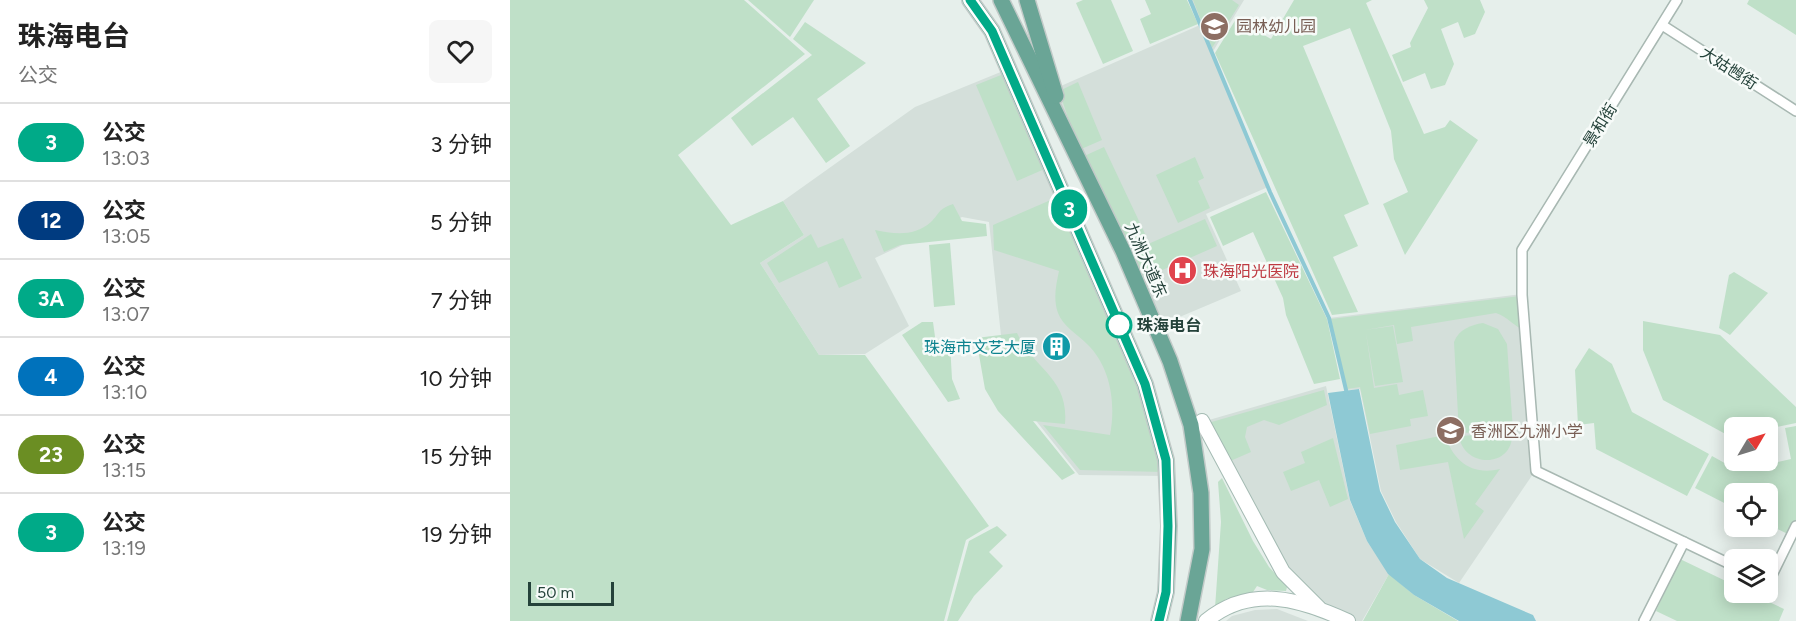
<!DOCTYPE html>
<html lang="zh">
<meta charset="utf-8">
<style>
body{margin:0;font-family:Figtree,"Noto Sans SC",sans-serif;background:#f6f6f6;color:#222;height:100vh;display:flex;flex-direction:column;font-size:22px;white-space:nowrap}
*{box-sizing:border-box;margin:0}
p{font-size:20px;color:#767676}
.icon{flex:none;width:33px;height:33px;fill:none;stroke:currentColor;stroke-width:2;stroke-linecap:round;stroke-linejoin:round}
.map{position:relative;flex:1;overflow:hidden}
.sheet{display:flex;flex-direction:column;background:#fff;width:510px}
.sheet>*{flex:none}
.badge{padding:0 12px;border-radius:20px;font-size:21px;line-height:39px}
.needle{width:39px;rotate:52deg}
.buttons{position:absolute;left:1214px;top:417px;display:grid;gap:12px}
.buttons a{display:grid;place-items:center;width:54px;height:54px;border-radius:9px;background:#fff;box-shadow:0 3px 15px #0003;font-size:30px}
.scale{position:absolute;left:18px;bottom:15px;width:86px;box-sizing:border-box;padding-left:6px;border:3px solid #24423a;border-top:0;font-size:16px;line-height:21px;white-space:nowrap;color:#24423a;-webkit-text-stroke:4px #f7fbf9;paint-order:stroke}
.map>.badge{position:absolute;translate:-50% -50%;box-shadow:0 0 0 3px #fff}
.round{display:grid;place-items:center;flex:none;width:63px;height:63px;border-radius:9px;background:#f6f6f6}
.head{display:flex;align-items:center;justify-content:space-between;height:102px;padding:0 18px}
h1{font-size:28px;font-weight:700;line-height:45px}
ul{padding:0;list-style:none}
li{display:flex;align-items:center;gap:18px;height:78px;padding:0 18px;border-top:2px solid #e0e0e0}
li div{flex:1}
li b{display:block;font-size:22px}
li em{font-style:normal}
li .badge{min-width:66px;font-weight:700;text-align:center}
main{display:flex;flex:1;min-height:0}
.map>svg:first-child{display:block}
.built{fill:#d4dfda}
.green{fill:#bfe0c8}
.water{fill:#8ec9d4}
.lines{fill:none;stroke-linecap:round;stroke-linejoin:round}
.stream{stroke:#8ec9d4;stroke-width:4}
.street-casing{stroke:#a8b8b2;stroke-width:12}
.secondary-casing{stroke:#a4bbb3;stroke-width:16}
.primary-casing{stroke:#c2cac8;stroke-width:18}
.street{stroke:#fff;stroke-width:9}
.secondary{stroke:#fff;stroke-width:14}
.primary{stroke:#6aa596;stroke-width:15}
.line-casing{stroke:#fff;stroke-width:14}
.line{stroke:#0a8;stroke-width:9}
.stop-dot{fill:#fff;stroke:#0a8;stroke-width:3}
.labels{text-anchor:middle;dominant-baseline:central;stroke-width:5;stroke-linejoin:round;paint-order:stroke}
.education-label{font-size:16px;fill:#785e54;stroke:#f7fbf9;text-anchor:start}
.street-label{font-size:16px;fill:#24423a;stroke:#f7fbf9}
.health-label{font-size:16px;fill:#be3a42;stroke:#f7fbf9;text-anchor:start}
.stop-label{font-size:16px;font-weight:bold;fill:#24423a;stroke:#f7fbf9;text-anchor:start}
.culture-label{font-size:16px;fill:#0d838f;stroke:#f7fbf9;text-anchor:end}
</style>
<main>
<section class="sheet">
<div class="head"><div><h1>珠海电台</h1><p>公交</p></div><a class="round"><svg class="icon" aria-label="heart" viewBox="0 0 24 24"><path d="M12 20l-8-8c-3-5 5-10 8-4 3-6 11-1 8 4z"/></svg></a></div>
<ul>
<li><span class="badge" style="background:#0a8;color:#fff">3</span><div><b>公交</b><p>13:03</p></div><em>3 分钟</em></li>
<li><span class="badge" style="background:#003b80;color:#fff">12</span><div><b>公交</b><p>13:05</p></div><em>5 分钟</em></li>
<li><span class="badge" style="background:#0a8;color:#fff">3A</span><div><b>公交</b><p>13:07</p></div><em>7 分钟</em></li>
<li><span class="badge" style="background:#0072bc;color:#fff">4</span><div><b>公交</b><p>13:10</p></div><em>10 分钟</em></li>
<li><span class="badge" style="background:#6b8e23;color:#fff">23</span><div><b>公交</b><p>13:15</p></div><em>15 分钟</em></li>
<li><span class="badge" style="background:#0a8;color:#fff">3</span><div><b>公交</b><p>13:19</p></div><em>19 分钟</em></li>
</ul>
</section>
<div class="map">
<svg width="1286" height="621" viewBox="0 0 1286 621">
<rect width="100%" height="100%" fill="#e6efeb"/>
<g class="built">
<polygon points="680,0 734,0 702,53 758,187 696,214 731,291 646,327 566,156 544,89 690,25"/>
<polygon points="498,69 657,476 569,475 496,383 479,222 452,217 365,258 399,326 355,354 309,355 250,263 294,235 273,201 405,107"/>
<polygon points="1012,294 1025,471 949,583 910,559 886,522 871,491 850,389 837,390 819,318"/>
<polygon points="816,386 840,501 857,541 879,574 852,621 838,621 809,608 773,572 692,422"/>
<polygon points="767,609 798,621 716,621 722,616 745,610"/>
</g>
<g class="green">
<polygon points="0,0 234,0 295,54 168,155 221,225 273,201 294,235 250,263 309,355 355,355 479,526 456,540 434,621 0,621"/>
<polygon points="238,0 304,0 280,37"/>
<polygon points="573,0 601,0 623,51 593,64 566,3"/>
<polygon points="635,0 677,0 688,24 640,44 630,19 641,14"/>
<polygon points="683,0 722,0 729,5 702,48"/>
<polygon points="784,0 862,0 856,3 914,134 935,127 940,120 968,140 895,255 873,204 898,192 884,159 881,131 840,28 793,46 859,204 834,215 848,246 823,257 848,312 822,315 705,53 726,19 761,39"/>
<polygon points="914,0 970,0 975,12 965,34 954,38 948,22 931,29 944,64 935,85 921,89 915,73 893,82 882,55 901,47 900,43 918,8"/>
<polygon points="1239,0 1286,0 1286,35 1237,4"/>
<polygon points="295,22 356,63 307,99 340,146 316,163 283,117 242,146 221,118 302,55 283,39"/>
<polygon points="496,73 537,168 507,181 466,85"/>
<polygon points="568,82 592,140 569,150 549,91"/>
<polygon points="594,147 637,238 615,248 572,157"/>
<polygon points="685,157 694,178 688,181 700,208 668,223 646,175"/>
<polygon points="756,192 817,319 830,379 804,384 776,315 773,298 743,232 713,246 700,217"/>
<path d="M 550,196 L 631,384 L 653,472 L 570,470 L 533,425 L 600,435 C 606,404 601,367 577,344 C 567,334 553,326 548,313 C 543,299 546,285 549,271 L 484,250 L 483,225 Z"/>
<path d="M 443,204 L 452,221 L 476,224 L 477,236 L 390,245 L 374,252 L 365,230 C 384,234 404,237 421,222 C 431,212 427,210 443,204 Z"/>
<polygon points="695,219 707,246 632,279 620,252"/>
<polygon points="301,234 308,248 333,238 352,278 329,288 317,261 269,283 257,263"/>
<polygon points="440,243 445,305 424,307 419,245"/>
<polygon points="1224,272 1258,293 1220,335 1209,328 1219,275"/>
<path d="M 1010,296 L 1013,329 C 1006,328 998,317 986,313 L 901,327 L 903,341 L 887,344 L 884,325 L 855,330 L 883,326 L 893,382 L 865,386 L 856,333 L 864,388 L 887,384 L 889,395 L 913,390 L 918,416 L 900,419 L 901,426 L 860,434 L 850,387 L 837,389 L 821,319 Z"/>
<polygon points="1133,321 1210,335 1286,407 1286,423 1257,429 1224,428 1224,436 1221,437 1153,400 1133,350"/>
<polygon points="412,322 423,322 426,344 440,343 442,379 450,399 438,402 392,335"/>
<path d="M 973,323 L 988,329 L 997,344 L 1003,431 L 949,433 L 944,342 C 949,329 961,325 973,323 Z"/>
<path d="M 507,333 C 524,370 559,377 555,424 L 523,421 L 565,473 L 552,480 L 488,411 L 475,389 L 466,338 Z"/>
<polygon points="1079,348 1102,364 1122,412 1199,454 1177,496 1086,449 1084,423 1068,425 1065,370"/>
<polygon points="814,390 817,405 769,425 754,420 737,427 735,437 741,452 718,462 698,423"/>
<polygon points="1286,426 1286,538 1257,524 1257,494 1224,494 1224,508 1185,488 1202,456 1229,471 1281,459 1275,428"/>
<path d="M 1002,433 C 1004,468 954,469 949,436 Z"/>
<path d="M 935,435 C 943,461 962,476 990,469 L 965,504 L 974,511 L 954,539 L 938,462 L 890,470 L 886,445 Z"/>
<polygon points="823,438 838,499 820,507 809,480 781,491 773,472 795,463 791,452"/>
<polygon points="712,478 743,541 759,567 777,587 776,591 757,590 747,586 743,592 716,599 705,608 711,522 708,482"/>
<polygon points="487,526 497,535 479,552 493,566 464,596 448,621 437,621 459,541"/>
<polygon points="1170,559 1224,585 1224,592 1240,593 1274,609 1269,621 1167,621 1146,611"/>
<polygon points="879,574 904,595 948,621 853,621"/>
</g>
<polygon class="water" points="849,389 870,491 885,522 910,559 937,578 1023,615 1026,621 949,621 904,595 878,574 857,541 840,500 818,393"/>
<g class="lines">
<polyline class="stream" points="680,0 760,192 819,318 837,394"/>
<defs>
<g id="street">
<polyline points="1167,0 1012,250 1012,295 1026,471 1224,566"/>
<polyline points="1152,25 1286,111"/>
<polyline points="1257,578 1262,575 1286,526"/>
<polyline points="1134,621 1174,542"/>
</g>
<g id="secondary">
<polyline points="692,421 773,572 809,608"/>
<path d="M 696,621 C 741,584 790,599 838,621"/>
</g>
<g id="primary">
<polyline points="460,0 482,31 635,384 656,460 659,526 656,592 649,621"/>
<polyline points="491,0 613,251 660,361 681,425 691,493 692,549 678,621"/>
<polyline points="517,0 546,96"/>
</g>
</defs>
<use href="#street" class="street-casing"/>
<use href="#secondary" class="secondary-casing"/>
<use href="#primary" class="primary-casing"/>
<use href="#street" class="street"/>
<use href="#secondary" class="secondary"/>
<use href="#primary" class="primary"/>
</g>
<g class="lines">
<defs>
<polyline id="line" points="460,0 482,31 635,384 656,460 658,526 656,592 649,621"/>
</defs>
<use href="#line" class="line-casing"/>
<use href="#line" class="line"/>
</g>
<defs>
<symbol id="school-disc" viewBox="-11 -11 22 22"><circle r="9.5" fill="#8d6e63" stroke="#f7fbf9"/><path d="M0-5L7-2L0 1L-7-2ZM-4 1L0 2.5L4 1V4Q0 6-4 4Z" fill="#fff"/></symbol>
<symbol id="hospital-disc" viewBox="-11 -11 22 22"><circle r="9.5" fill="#e0444e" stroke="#f7fbf9"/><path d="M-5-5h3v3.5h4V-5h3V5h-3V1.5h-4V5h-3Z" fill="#fff"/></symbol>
<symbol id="building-disc" viewBox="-11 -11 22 22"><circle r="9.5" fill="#0f9aa8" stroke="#f7fbf9"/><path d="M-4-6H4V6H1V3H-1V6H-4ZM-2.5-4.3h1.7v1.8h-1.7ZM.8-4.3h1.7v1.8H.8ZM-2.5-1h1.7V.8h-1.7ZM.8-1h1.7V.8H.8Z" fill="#fff"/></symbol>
</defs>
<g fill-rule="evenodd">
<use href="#school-disc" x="688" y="10" width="33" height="33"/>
<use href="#hospital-disc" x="656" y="254" width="33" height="33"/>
<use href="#building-disc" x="530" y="330" width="33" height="33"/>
<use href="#school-disc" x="924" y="414" width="33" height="33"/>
</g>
<circle class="stop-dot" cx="609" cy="325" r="12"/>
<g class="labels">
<g class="education-label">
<text x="726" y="26">园林幼儿园</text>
<text x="961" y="431">香洲区九洲小学</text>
</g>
<g class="street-label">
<text transform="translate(1219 68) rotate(33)">大姑乸街</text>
<text transform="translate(1090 125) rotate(-58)">景和街</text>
<text transform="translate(636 260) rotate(66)">九洲大道东</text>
</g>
<g class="health-label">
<text x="693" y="271">珠海阳光医院</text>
</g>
<g class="stop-label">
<text x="627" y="325">珠海电台</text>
</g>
<g class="culture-label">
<text x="526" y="347">珠海市文艺大厦</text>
</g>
</g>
</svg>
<div class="buttons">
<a><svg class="needle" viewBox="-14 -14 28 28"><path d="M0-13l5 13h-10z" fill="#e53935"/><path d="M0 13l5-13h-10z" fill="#767676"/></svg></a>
<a><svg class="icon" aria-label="locate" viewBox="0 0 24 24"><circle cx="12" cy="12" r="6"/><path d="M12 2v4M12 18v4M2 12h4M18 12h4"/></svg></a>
<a><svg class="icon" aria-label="layers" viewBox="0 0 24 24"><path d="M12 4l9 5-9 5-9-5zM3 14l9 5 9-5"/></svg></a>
</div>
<div class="scale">50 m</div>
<b class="badge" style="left:559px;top:209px;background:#0a8;color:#fff">3</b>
</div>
</main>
